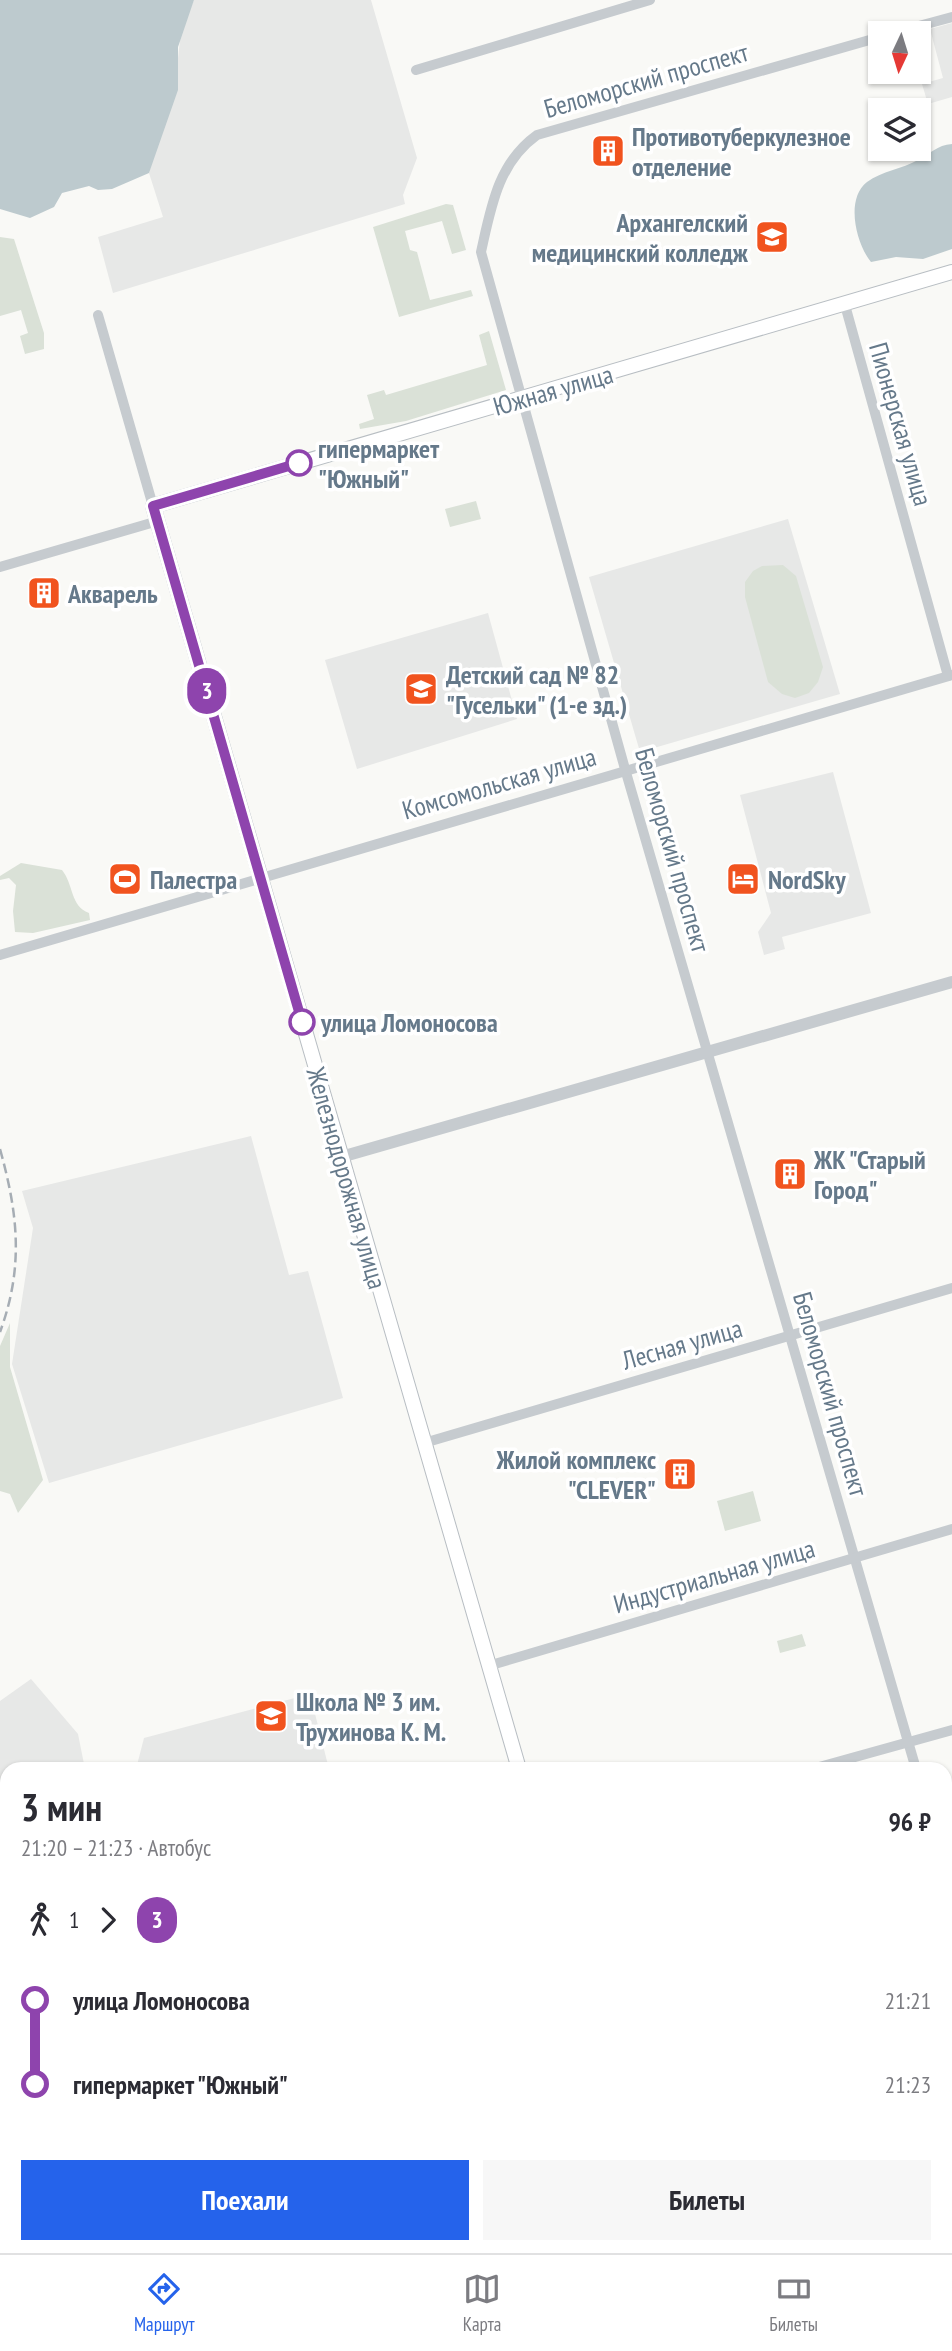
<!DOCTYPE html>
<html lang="ru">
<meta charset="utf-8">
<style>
body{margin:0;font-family:"PT Sans Narrow",sans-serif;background:#f7f7f7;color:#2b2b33;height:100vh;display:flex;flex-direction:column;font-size:26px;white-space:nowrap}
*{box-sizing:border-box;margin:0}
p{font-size:23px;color:#7c7c81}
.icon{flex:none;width:38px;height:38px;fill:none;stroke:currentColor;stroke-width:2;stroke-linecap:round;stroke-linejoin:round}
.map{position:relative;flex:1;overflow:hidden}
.sheet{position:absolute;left:0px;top:1762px;width:952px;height:492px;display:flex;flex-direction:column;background:#fff;border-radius:21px 21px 0 0;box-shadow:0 2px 5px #0004}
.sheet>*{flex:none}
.badge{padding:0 14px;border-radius:23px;font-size:24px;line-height:46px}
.needle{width:46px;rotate:184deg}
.fabs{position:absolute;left:868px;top:21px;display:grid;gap:14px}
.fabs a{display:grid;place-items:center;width:63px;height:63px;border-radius:0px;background:#fff;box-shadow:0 2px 5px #0004;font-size:35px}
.map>.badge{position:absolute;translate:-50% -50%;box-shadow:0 0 0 4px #fff}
.legs{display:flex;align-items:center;gap:10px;height:77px;padding:0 21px;font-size:23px}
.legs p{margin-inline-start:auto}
.headline{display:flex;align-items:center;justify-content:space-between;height:119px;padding:0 21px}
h1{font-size:38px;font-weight:700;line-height:52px}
.primary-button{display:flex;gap:14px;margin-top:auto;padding:14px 21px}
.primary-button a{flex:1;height:80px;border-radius:0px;background:#2563eb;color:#fff;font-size:28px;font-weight:700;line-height:80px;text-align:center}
.primary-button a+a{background:#f7f7f7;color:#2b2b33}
ul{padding:0 21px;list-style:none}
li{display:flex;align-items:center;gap:24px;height:84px;font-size:26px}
li i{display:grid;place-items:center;width:10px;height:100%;margin:0 9px;background:currentColor}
li i::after{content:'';width:18px;height:18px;margin:-9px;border:5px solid;border-radius:50%;background:#fff}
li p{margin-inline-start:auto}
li:first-child i{background:linear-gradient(#0000 50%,currentColor 0)}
li:last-child i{background:linear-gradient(currentColor 50%,#0000 0)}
.tabs{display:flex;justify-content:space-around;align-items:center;height:98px;border-top:2px solid #e1e1e2;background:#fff;font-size:19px;color:#7c7c81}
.tabs a{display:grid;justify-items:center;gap:4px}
.tabs .current{color:#2563eb}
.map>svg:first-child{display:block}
.built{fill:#e7e8e7}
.green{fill:#dae1d7}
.water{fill:#bdcace}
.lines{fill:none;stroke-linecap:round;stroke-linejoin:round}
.secondary-casing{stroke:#b8bec3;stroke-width:16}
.minor{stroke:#c6cbcf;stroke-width:10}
.tertiary{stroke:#c6cbcf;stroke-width:12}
.secondary{stroke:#fff;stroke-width:14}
.rail{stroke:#a6adb4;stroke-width:2.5;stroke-dasharray:10 5;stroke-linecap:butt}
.line-1-casing{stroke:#fff;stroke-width:16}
.line-1{stroke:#8e44ad;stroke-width:10}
.stop-1-dot{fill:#fff;stroke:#8e44ad;stroke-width:3.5}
.labels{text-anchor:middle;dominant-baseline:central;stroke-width:7;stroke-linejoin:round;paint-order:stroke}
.street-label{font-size:26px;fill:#65798a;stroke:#fff}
.poi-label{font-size:26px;font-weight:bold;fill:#65798a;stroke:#fff;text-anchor:start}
.stop-label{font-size:26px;font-weight:bold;fill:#65798a;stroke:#fff;text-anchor:start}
</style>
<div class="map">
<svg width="952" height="2253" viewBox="0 0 952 2253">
<rect width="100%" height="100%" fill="#f9f9f6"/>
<g class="built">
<polygon points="194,0 371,0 417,158 403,195 405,204 113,293 98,237 163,217 149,173 177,67 181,31"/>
<polygon points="952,23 952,97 928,104 922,84 943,78 930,29"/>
<polygon points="788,519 840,694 640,752 589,577"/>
<polygon points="488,613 517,719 357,769 325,660"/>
<polygon points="833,772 871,913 782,937 785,949 764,955 758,932 771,913 740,795"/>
<polygon points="251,1136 289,1275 308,1271 343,1398 49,1483 12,1364 33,1228 22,1191"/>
<polygon points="31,1679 78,1734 85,1769 7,1769 7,2096 0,2086 0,1701"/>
<polygon points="310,1694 329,1769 136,1769 144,1738"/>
<polygon points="113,2247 249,2247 253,2253 117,2253"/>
</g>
<g class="green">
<polygon points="446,204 453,205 466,250 452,254 442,221 405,231 410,250 417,252 430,300 471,290 473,296 399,317 373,227"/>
<polygon points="0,237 14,239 44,333 44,349 25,354 20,336 28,333 21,310 0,316"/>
<polygon points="489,331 506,390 406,421 360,429 359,424 374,419 367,395 384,390 386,395 487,365 479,335"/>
<polygon points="476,501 481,519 450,527 445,509"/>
<polygon points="783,565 796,576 823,667 818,682 809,693 795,698 782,694 768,682 745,597 745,582 753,571 762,566"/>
<path d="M 21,863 L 62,870 C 74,885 70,906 89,913 L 90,920 L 33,933 L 15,932 L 13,911 L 16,885 L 9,878 L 0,880 L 0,876 Z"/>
<polygon points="10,1323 10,1367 43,1480 18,1513 10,1494 0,1491 0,1346"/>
<polygon points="753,1491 761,1521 725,1531 717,1501"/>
<polygon points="802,1634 806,1646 780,1653 777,1641"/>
</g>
<g class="water">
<polygon points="0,0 194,0 178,47 178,90 149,173 112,189 98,190 89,186 62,193 54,207 30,218 0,209"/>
<path d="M 952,144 L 952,249 L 923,259 L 896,257 L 871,262 C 856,244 845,199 867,182 C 882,171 902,169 918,160 C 930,154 937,145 952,144 Z"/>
</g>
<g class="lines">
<defs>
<g id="secondary">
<polyline points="519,1769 153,506 952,272"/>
<polyline points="658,2247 660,2253"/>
</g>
</defs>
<use href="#secondary" class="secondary-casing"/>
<g class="minor">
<polyline points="893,33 952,17"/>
<path d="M 880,37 L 537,135 C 498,163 491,207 481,252 L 625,769 L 916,1769"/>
<polyline points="416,70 650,0"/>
<polyline points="845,305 948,676"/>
<polyline points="98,315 153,506"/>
<polyline points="0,567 158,521"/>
<polyline points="0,955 952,675"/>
<polyline points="424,1443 952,1288"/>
<polyline points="488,1666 952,1529"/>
<polyline points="812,1769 952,1730"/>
<polyline points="945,1869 952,1893"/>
<polyline points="0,2026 7,2036"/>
<polyline points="156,2247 160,2253"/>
<polyline points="312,2253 320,2247"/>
</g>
<g class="tertiary">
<polyline points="341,1157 952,982"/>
<polyline points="945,2029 952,2026"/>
</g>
<use href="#secondary" class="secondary"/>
<g class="rail">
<path d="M 0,1149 C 18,1214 24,1267 0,1332"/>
<polyline points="0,1905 7,1915"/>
<polyline points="0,2116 7,2125"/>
<polyline points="93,2247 98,2253"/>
<polyline points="241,2247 246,2253"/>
</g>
</g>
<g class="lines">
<defs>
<polyline id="line-1" points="299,463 153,506 302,1022"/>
</defs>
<use href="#line-1" class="line-1-casing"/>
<use href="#line-1" class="line-1"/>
</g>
<defs>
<symbol id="building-square" viewBox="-11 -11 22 22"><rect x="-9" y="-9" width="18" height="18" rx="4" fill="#f1531e" stroke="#fff"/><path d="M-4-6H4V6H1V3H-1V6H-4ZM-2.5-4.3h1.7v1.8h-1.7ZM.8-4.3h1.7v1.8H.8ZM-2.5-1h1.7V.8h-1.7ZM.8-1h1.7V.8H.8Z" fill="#fff"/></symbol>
<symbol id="university-square" viewBox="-11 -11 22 22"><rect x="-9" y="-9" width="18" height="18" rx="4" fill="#f1531e" stroke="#fff"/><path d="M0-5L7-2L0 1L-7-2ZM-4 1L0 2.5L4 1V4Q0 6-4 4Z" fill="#fff"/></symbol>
<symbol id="school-square" viewBox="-11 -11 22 22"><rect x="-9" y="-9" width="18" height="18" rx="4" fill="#f1531e" stroke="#fff"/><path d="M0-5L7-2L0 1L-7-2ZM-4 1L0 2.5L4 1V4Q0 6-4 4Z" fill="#fff"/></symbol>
<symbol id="stadium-square" viewBox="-11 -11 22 22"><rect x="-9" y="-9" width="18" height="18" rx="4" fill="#f1531e" stroke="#fff"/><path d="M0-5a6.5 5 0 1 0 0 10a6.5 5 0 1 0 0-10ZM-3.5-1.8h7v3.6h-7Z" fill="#fff"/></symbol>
<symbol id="hotel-square" viewBox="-11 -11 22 22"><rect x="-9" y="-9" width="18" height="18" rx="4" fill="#f1531e" stroke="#fff"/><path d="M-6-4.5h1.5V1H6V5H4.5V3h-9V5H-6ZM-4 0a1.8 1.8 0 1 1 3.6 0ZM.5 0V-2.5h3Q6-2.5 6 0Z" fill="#fff"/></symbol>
</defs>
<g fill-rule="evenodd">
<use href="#building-square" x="589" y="132" width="38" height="38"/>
<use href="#university-square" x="753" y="218" width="38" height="38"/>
<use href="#building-square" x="25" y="574" width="38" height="38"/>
<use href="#school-square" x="402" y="670" width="38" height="38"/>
<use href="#stadium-square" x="106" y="860" width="38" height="38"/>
<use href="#hotel-square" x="724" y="860" width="38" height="38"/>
<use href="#building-square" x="771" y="1155" width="38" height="38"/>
<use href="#building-square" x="661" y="1455" width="38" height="38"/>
<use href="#school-square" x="252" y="1697" width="38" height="38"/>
</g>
<g class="stop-1-dot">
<circle cx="299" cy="463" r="12"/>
<circle cx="302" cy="1022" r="12"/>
</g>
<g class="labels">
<g class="street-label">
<text transform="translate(646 80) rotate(-16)">Беломорский проспект</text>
<text transform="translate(553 390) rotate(-16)">Южная улица</text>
<text transform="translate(901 424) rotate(74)">Пионерская улица</text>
<text transform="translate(499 783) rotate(-16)">Комсомольская улица</text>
<text transform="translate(673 850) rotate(74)">Беломорский проспект</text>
<text transform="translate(347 1178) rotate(74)">Железнодорожная улица</text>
<text transform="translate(682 1344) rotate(-16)">Лесная улица</text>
<text transform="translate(831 1394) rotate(74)">Беломорский проспект</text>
<text transform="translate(714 1576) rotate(-16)">Индустриальная улица</text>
</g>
<g class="poi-label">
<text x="632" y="136">Противотуберкулезное<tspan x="632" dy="30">отделение</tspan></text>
<text x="748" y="222" text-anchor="end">Архангелский<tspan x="748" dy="30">медицинский колледж</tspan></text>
<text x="68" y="593">Акварель</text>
<text x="446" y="674">Детский сад № 82<tspan x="446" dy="30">"Гусельки" (1-е зд.)</tspan></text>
<text x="150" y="879">Палестра</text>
<text x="768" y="879">NordSky</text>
<text x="814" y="1159">ЖК "Старый<tspan x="814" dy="30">Город"</tspan></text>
<text x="656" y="1459" text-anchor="end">Жилой комплекс<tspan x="656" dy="30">"СLEVER"</tspan></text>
<text x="296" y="1701">Школа № 3 им.<tspan x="296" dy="30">Трухинова К. М.</tspan></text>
</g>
<g class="stop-label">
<text x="318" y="448">гипермаркет<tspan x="318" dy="30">"Южный"</tspan></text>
<text x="321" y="1022">улица Ломоносова</text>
</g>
</g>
</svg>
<div class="fabs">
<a><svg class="needle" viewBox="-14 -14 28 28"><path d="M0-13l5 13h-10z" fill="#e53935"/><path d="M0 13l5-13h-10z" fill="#7c7c81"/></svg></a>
<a><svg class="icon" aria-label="layers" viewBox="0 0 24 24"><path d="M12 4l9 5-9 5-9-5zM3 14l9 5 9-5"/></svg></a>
</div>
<b class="badge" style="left:207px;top:691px;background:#8e44ad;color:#fff">3</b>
<section class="sheet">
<div class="headline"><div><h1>3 мин</h1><p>21:20 – 21:23 · Автобус</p></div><b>96 ₽</b></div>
<div class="legs"><svg class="icon" aria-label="walk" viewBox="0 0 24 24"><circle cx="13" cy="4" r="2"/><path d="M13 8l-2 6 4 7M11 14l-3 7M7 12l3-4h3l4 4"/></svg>1<svg class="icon" aria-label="forward" viewBox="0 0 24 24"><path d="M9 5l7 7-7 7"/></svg><b class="badge" style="background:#8e44ad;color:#fff">3</b></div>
<ul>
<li><i style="color:#8e44ad"></i><b>улица Ломоносова</b><p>21:21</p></li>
<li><i style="color:#8e44ad"></i><b>гипермаркет &quot;Южный&quot;</b><p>21:23</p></li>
</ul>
<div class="primary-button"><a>Поехали</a><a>Билеты</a></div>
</section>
</div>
<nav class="tabs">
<a class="current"><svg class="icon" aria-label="directions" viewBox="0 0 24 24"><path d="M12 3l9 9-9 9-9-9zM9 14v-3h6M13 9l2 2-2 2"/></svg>Маршрут</a>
<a><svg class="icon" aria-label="map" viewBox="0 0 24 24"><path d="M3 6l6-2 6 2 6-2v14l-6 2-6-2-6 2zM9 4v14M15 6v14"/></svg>Карта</a>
<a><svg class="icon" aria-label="tickets" viewBox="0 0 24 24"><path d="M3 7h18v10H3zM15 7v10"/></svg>Билеты</a>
</nav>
